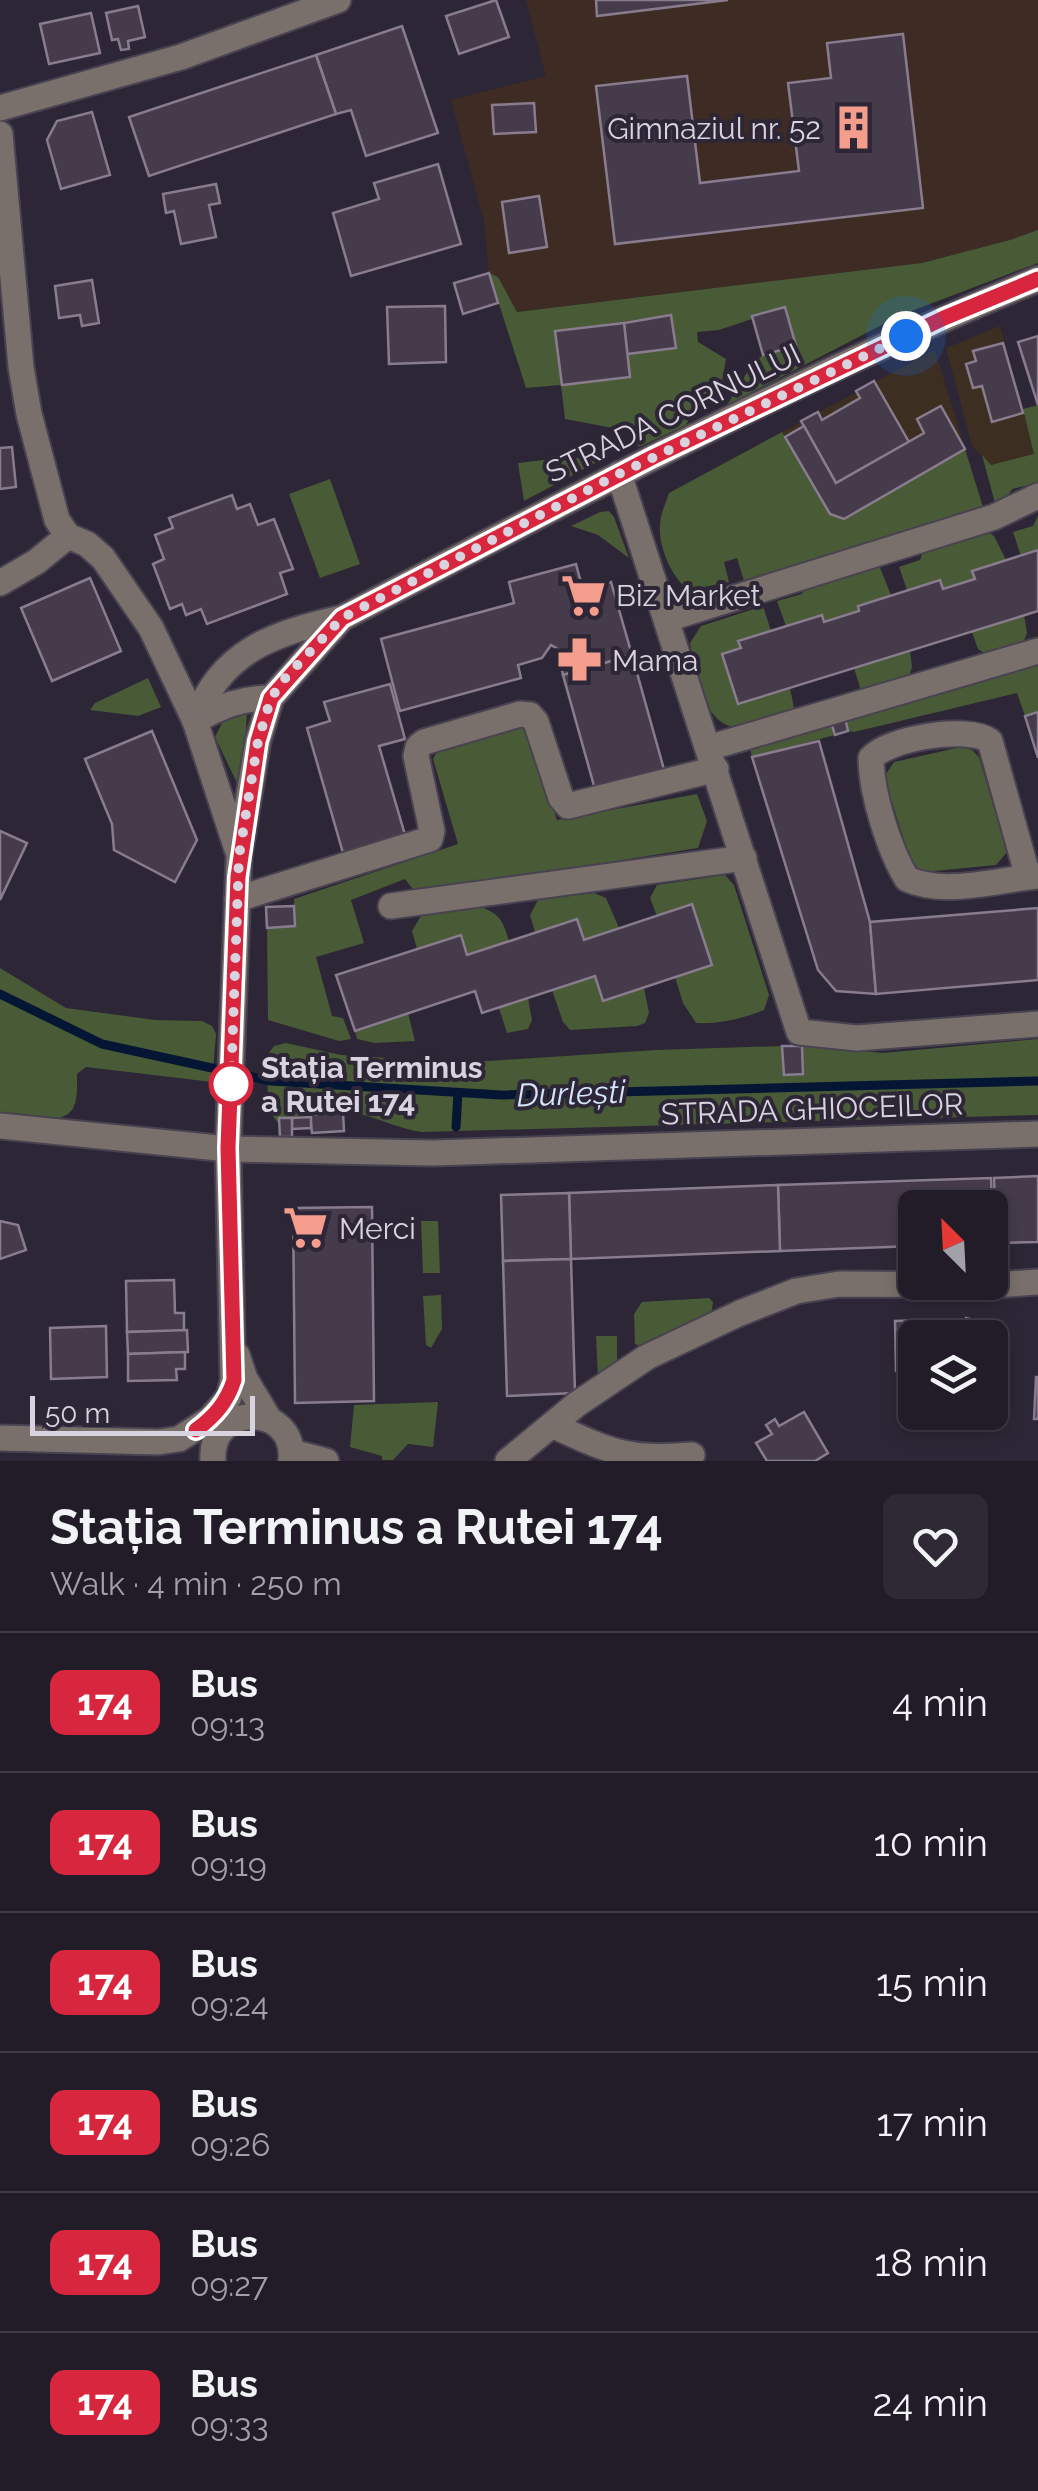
<!DOCTYPE html>
<meta charset="utf-8">
<style>
body{margin:0;font-family:Raleway,sans-serif;background:#2e2934;color:#f1f3f6;height:100vh;display:flex;flex-direction:column;font-size:38px;white-space:nowrap}
*{box-sizing:border-box;margin:0}
p{font-size:32px;color:#a2a1a8}
.icon{flex:none;width:55px;height:55px;fill:none;stroke:currentColor;stroke-width:2;stroke-linecap:round;stroke-linejoin:round}
.map{position:relative;height:1461px;overflow:hidden}
.sheet{display:flex;flex-direction:column;background:#221c28;flex:1}
.sheet>*{flex:none}
.badge{padding:0 20px;border-radius:15px;font-size:35px;line-height:65px}
.needle{width:65px;rotate:336deg}
.buttons{position:absolute;left:898px;top:1190px;display:grid;gap:20px}
.buttons a{display:grid;place-items:center;width:110px;height:110px;border-radius:15px;background:#221c28;box-shadow:0 5px 15px #0003,0 0 0 2px #3f3a45;font-size:50px}
.scale{position:absolute;left:30px;bottom:25px;width:225px;box-sizing:border-box;padding-left:10px;border:5px solid #d8d3de;border-top:0;font-size:28px;line-height:35px;white-space:nowrap;color:#d8d3de;-webkit-text-stroke:8px #2d2636;paint-order:stroke}
.you{position:absolute;width:50px;height:50px;margin:-25px;border:8px solid #fff;border-radius:50%;background:#1a73e8;box-shadow:0 0 0 15px #1a73e833}
.map>.badge{position:absolute;translate:-50% -50%;box-shadow:0 0 0 5px #fff}
.round{display:grid;place-items:center;flex:none;width:105px;height:105px;border-radius:15px;background:#2e2934}
.head{display:flex;align-items:center;justify-content:space-between;height:170px;padding:0 50px}
h1{font-size:48px;font-weight:700;line-height:75px}
ul{padding:0;list-style:none}
li{display:flex;align-items:center;gap:30px;height:140px;padding:0 50px;border-top:2px solid #3f3a45}
li div{flex:1}
li b{display:block;font-size:38px}
li em{font-style:normal}
li .badge{min-width:110px;font-weight:700;text-align:center}
.map>svg:first-child{display:block}
.commercial{fill:#3c2e21}
.education{fill:#3e2c24}
.green{fill:#485a36;fill-rule:evenodd}
.lines{fill:none;stroke-linecap:round;stroke-linejoin:round}
.stream{stroke:#051534;stroke-width:9}
.building{fill:#463b4b;stroke:#897c8e;stroke-width:2.5}
.minor-casing{stroke:#484251;stroke-width:29}
.minor{stroke:#79706b;stroke-width:25}
.line-casing{stroke:#fff;stroke-width:22}
.line{stroke:#d7263d;stroke-width:15}
.walk{stroke:#d8d3de;stroke-width:10;stroke-dasharray:0 18}
.stop-dot{fill:#fff;stroke:#d7263d;stroke-width:5}
.labels{text-anchor:middle;dominant-baseline:central;stroke-width:8;stroke-linejoin:round;paint-order:stroke}
.poi-label{font-size:30px;fill:#d8d3de;stroke:#2d2636;text-anchor:start}
.street-label{font-size:30px;fill:#d8d3de;stroke:#2d2636}
.stop-label{font-size:30px;font-weight:bold;fill:#d8d3de;stroke:#2d2636;text-anchor:start}
.water-label{font-size:32px;font-style:italic;fill:#d6e5fe;stroke:#2d2636}
</style>
<div class="map">
<svg width="1038" height="1461" viewBox="0 0 1038 1461">
<rect width="100%" height="100%" fill="#2d2636"/>
<g class="commercial">
<polygon points="1000,326 1035,454 991,465 972,446 946,348"/>
<polygon points="935,350 965,449 844,519 830,514 782,432"/>
</g>
<polygon class="education" points="526,0 1038,0 1038,230 1010,240 922,263 516,312 498,277 489,273 484,221 451,100 546,76"/>
<g class="green">
<path d="M 1038,230 L 1038,263 L 901,315 L 727,405 L 753,363 L 763,355 L 785,308 L 719,330 L 697,332 L 698,342 L 726,359 L 722,382 L 695,408 L 686,425 L 639,447 L 625,426 L 613,428 L 565,419 L 561,385 L 526,388 L 489,273 L 498,277 L 517,312 L 922,263 L 1010,240 ZM 671,315 L 675,348 L 627,354 L 629,377 L 562,385 L 555,331 Z"/>
<polygon points="1038,405 1038,483 1012,489 1005,501 995,503 982,455 991,465 1034,454 1023,409"/>
<path d="M 782,432 L 830,514 L 844,519 L 965,449 L 983,507 L 744,581 L 737,558 L 724,562 L 729,582 L 689,590 C 672,579 658,546 660,525 C 660,514 666,503 669,493 Z"/>
<polygon points="569,457 599,461 524,501 518,463"/>
<polygon points="330,479 360,564 320,578 289,494"/>
<polygon points="609,511 614,517 629,558 598,535 571,526 600,512"/>
<polygon points="1038,516 1038,550 1021,556 1013,532 1033,526"/>
<polygon points="984,529 994,536 1006,560 973,570 975,579 943,589 940,580 907,590 899,567 920,560 924,548"/>
<polygon points="879,565 891,595 858,606 859,611 824,622 821,615 786,626 777,601 802,594 806,584"/>
<path d="M 763,606 L 771,631 L 739,641 L 741,648 L 723,655 L 738,704 L 790,688 L 794,708 L 791,713 C 776,718 760,725 745,727 C 703,733 696,672 690,643 L 701,626 Z"/>
<polygon points="1024,615 1027,633 1022,645 987,655 978,649 972,632"/>
<polygon points="910,651 912,667 908,680 862,694 854,668"/>
<polygon points="1038,659 1038,712 1025,716 1017,693 854,732 848,731 845,718"/>
<polygon points="148,678 161,707 138,716 90,710 95,703"/>
<polygon points="247,712 243,780 239,787 215,737 222,723"/>
<polygon points="831,722 835,735 752,757 749,745"/>
<polygon points="511,726 527,726 557,820 697,794 707,821 698,848 416,893 405,879 351,900 364,943 316,957 332,1016 343,1018 351,1039 339,1041 268,1020 267,928 295,926 294,899 458,844 433,759 439,748"/>
<polygon points="961,747 972,750 979,757 1007,852 996,865 924,872 916,869 911,862 884,777 894,762"/>
<path d="M 725,875 L 734,885 L 769,995 L 764,1010 C 741,1019 721,1024 696,1023 L 683,1003 L 675,977 L 712,965 L 691,905 L 657,916 L 650,898 L 657,885 Z"/>
<polygon points="594,893 606,898 619,928 584,940 577,919 535,932 530,915 538,900"/>
<path d="M 478,906 C 499,913 503,920 509,941 L 467,955 L 461,935 L 417,949 L 412,931 L 422,914 Z"/>
<path d="M 0,968 L 66,1008 L 155,1020 L 202,1021 L 212,1026 L 216,1034 L 212,1082 L 86,1067 L 77,1074 C 77,1084 78,1097 74,1106 C 66,1128 18,1118 0,1114 Z"/>
<polygon points="595,976 603,1001 644,988 649,1013 645,1023 637,1026 570,1030 563,1022 552,990"/>
<polygon points="528,998 532,1020 528,1029 507,1033 499,1008"/>
<polygon points="408,1013 415,1041 375,1043 357,1039 355,1031"/>
<path d="M 1038,1039 L 1038,1115 L 422,1132 C 398,1129 378,1117 354,1113 C 327,1108 306,1117 279,1118 L 278,1123 L 267,1108 L 269,1053 L 274,1046 L 286,1043 L 341,1055 L 401,1059 L 489,1061 L 656,1050 L 782,1046 L 785,1075 L 803,1074 L 802,1046 L 883,1053 Z"/>
<polygon points="421,1221 438,1221 440,1273 423,1273"/>
<polygon points="441,1295 442,1329 431,1348 426,1345 423,1296"/>
<polygon points="709,1298 713,1302 711,1317 645,1348 635,1344 634,1314 642,1302"/>
<polygon points="596,1336 617,1336 617,1362 598,1377"/>
<polygon points="438,1402 433,1447 408,1444 393,1460 382,1460 382,1456 350,1447 354,1405"/>
</g>
<g class="lines">
<g class="stream">
<polyline points="0,994 102,1044 271,1081 501,1095 1038,1081"/>
<polyline points="456,1127 458,1093"/>
</g>
</g>
<g class="building">
<polygon points="496,0 509,37 459,54 446,16"/>
<polygon points="596,0 728,0 597,16"/>
<polygon points="138,6 145,37 128,41 129,49 121,50 118,39 112,40 106,13"/>
<polygon points="91,13 100,53 49,64 40,24"/>
<polygon points="402,26 438,133 366,156 351,110 336,114 316,55"/>
<polygon points="903,34 923,208 615,244 596,86 687,76 700,183 799,171 788,83 831,78 827,43"/>
<polygon points="316,55 336,114 149,176 129,117"/>
<polygon points="534,103 536,132 494,134 492,105"/>
<polygon points="92,112 110,175 61,189 47,140 57,121"/>
<polygon points="438,164 461,244 351,276 333,213 379,199 374,183"/>
<polygon points="216,184 220,203 209,205 216,237 181,244 174,211 166,213 163,194"/>
<polygon points="539,196 547,247 509,253 502,202"/>
<polygon points="489,273 498,303 463,314 454,283"/>
<polygon points="92,280 99,323 82,326 80,315 59,318 55,286"/>
<polygon points="445,306 446,362 389,364 387,307"/>
<polygon points="785,307 796,346 763,355 752,316"/>
<polygon points="671,315 676,348 627,354 624,323"/>
<polygon points="624,323 630,377 562,385 555,331"/>
<polygon points="1038,336 1038,405 1018,342"/>
<polygon points="1003,343 1023,413 992,422 982,386 973,388 966,364 976,361 973,351"/>
<polygon points="874,381 909,442 836,483 801,421 818,412 822,420 860,398 856,391"/>
<polygon points="941,406 965,449 844,519 830,514 785,437 804,426 836,483 924,433 917,419"/>
<polygon points="12,447 16,487 0,489 0,448"/>
<polygon points="232,495 237,509 250,504 258,525 274,519 293,569 280,573 287,594 207,624 201,609 186,615 182,604 170,609 153,564 164,559 155,535 173,528 169,518"/>
<polygon points="1038,550 1038,611 738,704 722,654 741,648 738,641 822,615 824,622 859,611 858,606 940,580 943,589 975,579 972,571"/>
<polygon points="576,564 580,579 595,587 611,582 632,655 563,675 560,663 566,654 551,645 542,658 518,665 521,678 400,711 381,639 514,603 509,582"/>
<polygon points="90,578 121,651 52,681 21,608"/>
<polygon points="632,655 665,773 596,793 563,675"/>
<polygon points="390,684 405,739 379,746 405,835 343,853 307,728 330,721 324,702"/>
<polygon points="1038,712 1038,758 1025,716"/>
<polygon points="845,718 848,731 835,735 831,722"/>
<polygon points="152,731 197,840 175,882 114,850 112,824 85,759"/>
<polygon points="819,741 870,922 876,994 836,991 818,970 752,757"/>
<polygon points="0,831 27,843 0,900"/>
<polygon points="692,904 712,965 603,1001 595,976 482,1013 475,991 355,1031 336,975 461,935 467,955 577,919 584,940"/>
<polygon points="294,906 295,926 267,928 266,907"/>
<polygon points="1038,908 1038,980 876,994 870,922"/>
<polygon points="782,1046 802,1046 803,1074 784,1075"/>
<polygon points="343,1112 344,1131 312,1133 310,1115"/>
<polygon points="311,1117 311,1128 292,1129 292,1118"/>
<polygon points="279,1118 292,1118 292,1137 280,1137"/>
<polygon points="1038,1176 1038,1242 996,1243 994,1178"/>
<polygon points="991,1178 993,1243 990,1243 990,1208 915,1208 915,1246 780,1251 778,1185"/>
<polygon points="778,1185 780,1251 571,1259 569,1193"/>
<polygon points="569,1193 571,1259 503,1261 501,1195"/>
<polygon points="372,1207 374,1401 295,1403 293,1208"/>
<polygon points="0,1221 18,1225 26,1250 0,1259"/>
<polygon points="571,1259 575,1393 507,1396 503,1261"/>
<polygon points="174,1280 175,1313 184,1313 184,1331 127,1332 126,1281"/>
<polygon points="966,1318 992,1325 989,1338 960,1338"/>
<polygon points="925,1320 925,1338 915,1338 915,1371 896,1371 895,1321"/>
<polygon points="106,1326 107,1377 51,1379 50,1328"/>
<polygon points="187,1330 188,1352 128,1354 127,1332"/>
<polygon points="185,1352 185,1369 176,1369 177,1380 128,1381 128,1354"/>
<polygon points="1036,1377 1038,1377 1038,1419 1034,1419"/>
<polygon points="804,1412 828,1453 815,1461 767,1461 756,1443 772,1434 766,1425 775,1419 779,1426"/>
</g>
<g class="lines">
<defs>
<g id="minor">
<polyline points="0,108 181,57 338,0"/>
<polyline points="0,134 21,367 29,414 57,520 68,536 87,544 103,558 151,628 195,721 237,849"/>
<polyline points="619,474 799,1032 857,1038 1038,1024"/>
<polyline points="0,583 36,562 68,536"/>
<polyline points="667,619 994,517 1038,496"/>
<path d="M 195,721 C 220,651 274,633 342,618 C 571,499 799,377 1038,279"/>
<path d="M 195,721 C 221,706 241,698 271,698"/>
<polyline points="708,748 1038,651"/>
<path d="M 1028,877 L 990,741 C 968,725 889,738 871,758 C 871,792 889,850 907,879 C 945,896 997,880 1038,876"/>
<polyline points="237,899 430,839 432,831 416,756 418,747 424,742 520,714 530,715 536,722 561,798 568,806 716,769"/>
<polyline points="391,906 744,858"/>
<polyline points="0,1126 228,1149 433,1153 1038,1134"/>
<polyline points="237,1355 245,1379 269,1419"/>
<path d="M 552,1425 C 609,1451 627,1461 692,1455"/>
<polyline points="0,1438 158,1442 179,1439 210,1419 229,1397 233,1380 228,1149 239,856 258,741 271,698 342,618"/>
<polyline points="292,1452 326,1461"/>
<path d="M 213,1461 C 209,1401 297,1403 291,1461"/>
<polyline points="508,1461 577,1404 647,1357 740,1313 796,1291 839,1284 995,1285 1038,1282"/>
</g>
</defs>
<use href="#minor" class="minor-casing"/>
<use href="#minor" class="minor"/>
</g>
<g class="lines">
<defs>
<path id="line" d="M 196,1430 C 215,1416 227,1402 234,1380 L 228,1148 L 238,877 L 258,741 L 271,698 L 342,618 L 653,457 L 944,318 L 1038,279"/>
</defs>
<use href="#line" class="line-casing"/>
<use href="#line" class="line"/>
<polyline class="walk" points="231,1084 239,856 258,741 271,698 286,677 342,618 619,474 906,336"/>
</g>
<defs>
<symbol id="building-bare" viewBox="-9 -9 18 18"><path d="M-4-6H4V6H1V3H-1V6H-4ZM-2.5-4.3h1.7v1.8h-1.7ZM.8-4.3h1.7v1.8H.8ZM-2.5-1h1.7V.8h-1.7ZM.8-1h1.7V.8H.8Z" fill="#f49d8d" stroke="#2d2636" stroke-width="2.5" paint-order="stroke"/></symbol>
<symbol id="supermarket-bare" viewBox="-9 -9 18 18"><path d="M-6-5.5h2.5l.6 2H6L4.5 2H-2.5L-4.4-4H-6ZM-1.5 3.2a1.3 1.3 0 1 0 .1 0ZM3 3.2a1.3 1.3 0 1 0 .1 0Z" fill="#f49d8d" stroke="#2d2636" stroke-width="2.5" paint-order="stroke"/></symbol>
<symbol id="pharmacy-bare" viewBox="-9 -9 18 18"><path d="M-2-6h4v4h4v4h-4v4h-4v-4h-4v-4h4Z" fill="#f49d8d" stroke="#2d2636" stroke-width="2.5" paint-order="stroke"/></symbol>
</defs>
<g fill-rule="evenodd">
<use href="#building-bare" x="822" y="96" width="63" height="63"/>
<use href="#supermarket-bare" x="552" y="564" width="63" height="63"/>
<use href="#pharmacy-bare" x="548" y="628" width="63" height="63"/>
<use href="#supermarket-bare" x="274" y="1196" width="63" height="63"/>
</g>
<circle class="stop-dot" cx="231" cy="1084" r="20"/>
<g class="labels">
<g class="poi-label">
<text x="821" y="128" text-anchor="end">Gimnaziul nr. 52</text>
<text x="616" y="595">Biz Market</text>
<text x="612" y="660">Mama</text>
<text x="339" y="1228">Merci</text>
</g>
<g class="street-label">
<text transform="translate(673 413) rotate(-26)">STRADA CORNULUI</text>
<text transform="translate(812 1109) rotate(-2)">STRADA GHIOCEILOR</text>
</g>
<g class="stop-label">
<text x="261" y="1067">Stația Terminus<tspan x="261" dy="34">a Rutei 174</tspan></text>
</g>
<g class="water-label">
<text transform="translate(571 1093) rotate(-2)">Durlești</text>
</g>
</g>
</svg>
<div class="buttons">
<a><svg class="needle" viewBox="-14 -14 28 28"><path d="M0-13l5 13h-10z" fill="#e53935"/><path d="M0 13l5-13h-10z" fill="#a2a1a8"/></svg></a>
<a><svg class="icon" aria-label="layers" viewBox="0 0 24 24"><path d="M12 4l9 5-9 5-9-5zM3 14l9 5 9-5"/></svg></a>
</div>
<div class="scale">50 m</div>
<div class="you" style="left:906px;top:336px"></div>
</div>
<section class="sheet">
<div class="head"><div><h1>Stația Terminus a Rutei 174</h1><p>Walk · 4 min · 250 m</p></div><a class="round"><svg class="icon" aria-label="heart" viewBox="0 0 24 24"><path d="M12 20l-8-8c-3-5 5-10 8-4 3-6 11-1 8 4z"/></svg></a></div>
<ul>
<li><span class="badge" style="background:#d7263d;color:#fff">174</span><div><b>Bus</b><p>09:13</p></div><em>4 min</em></li>
<li><span class="badge" style="background:#d7263d;color:#fff">174</span><div><b>Bus</b><p>09:19</p></div><em>10 min</em></li>
<li><span class="badge" style="background:#d7263d;color:#fff">174</span><div><b>Bus</b><p>09:24</p></div><em>15 min</em></li>
<li><span class="badge" style="background:#d7263d;color:#fff">174</span><div><b>Bus</b><p>09:26</p></div><em>17 min</em></li>
<li><span class="badge" style="background:#d7263d;color:#fff">174</span><div><b>Bus</b><p>09:27</p></div><em>18 min</em></li>
<li><span class="badge" style="background:#d7263d;color:#fff">174</span><div><b>Bus</b><p>09:33</p></div><em>24 min</em></li>
</ul>
</section>
